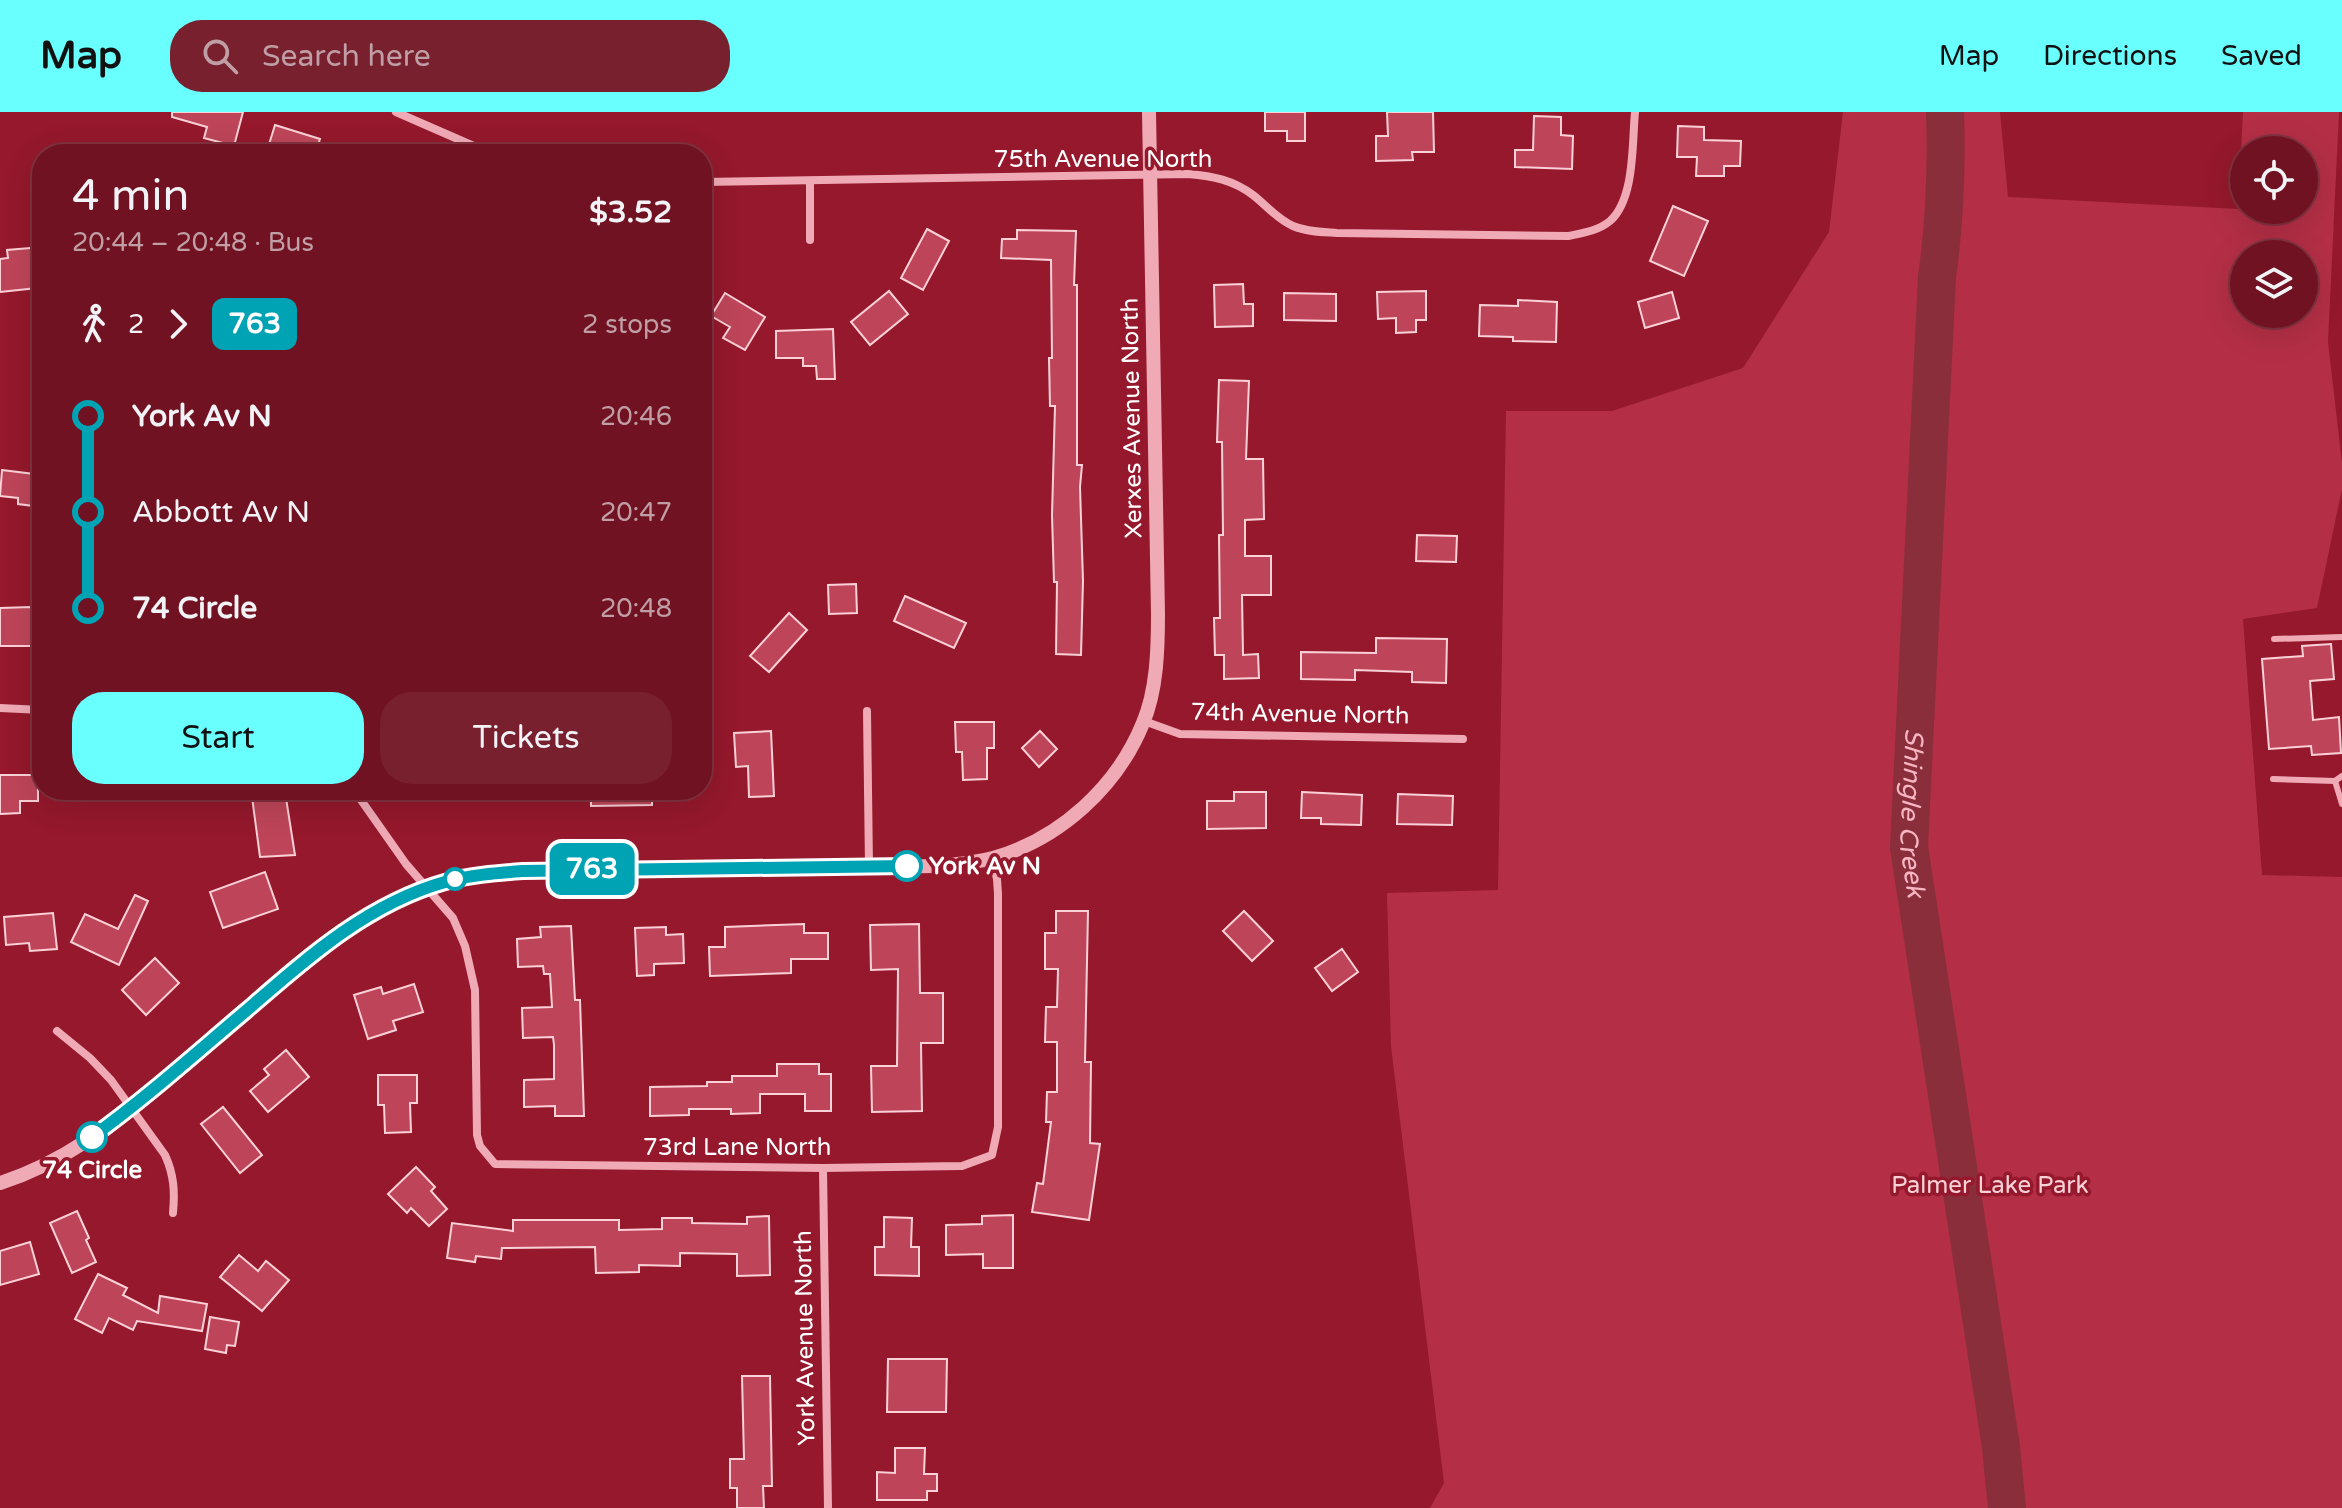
<!DOCTYPE html>
<meta charset="utf-8">
<style>
body{margin:0;font-family:"Varela Round",sans-serif;background:#78202e;color:#f1f3f6;height:100vh;display:flex;flex-direction:column;font-size:30px;white-space:nowrap}
*{box-sizing:border-box;margin:0}
p{font-size:26px;color:#c09ea5}
.icon{flex:none;width:44px;height:44px;fill:none;stroke:currentColor;stroke-width:2;stroke-linecap:round;stroke-linejoin:round}
.map{position:relative;flex:1;overflow:hidden}
.side{position:absolute;left:32px;top:32px;width:680px;height:656px;display:flex;flex-direction:column;background:#701221;border-radius:32px;box-shadow:0 8px 32px #0002,0 0 0 2px #82323f}
.side>*{flex:none}
.badge{padding:0 16px;border-radius:12px;font-size:28px;line-height:52px}
.buttons{position:absolute;left:2230px;top:24px;display:grid;gap:16px}
.buttons a{display:grid;place-items:center;width:88px;height:88px;border-radius:50%;background:#701221;box-shadow:0 8px 32px #0002,0 0 0 2px #82323f;font-size:40px}
.map>.badge{position:absolute;translate:-50% -50%;box-shadow:0 0 0 4px #fff}
.legs{display:flex;align-items:center;gap:12px;height:88px;padding:0 40px;font-size:26px}
.legs p{margin-inline-start:auto}
.head{display:flex;align-items:center;justify-content:space-between;height:136px;padding:0 40px}
h1{font-size:44px;font-weight:600;line-height:60px}
.action{display:flex;gap:16px;margin-top:auto;padding:16px 40px}
.action a{flex:1;height:92px;border-radius:32px;background:#69fffe;color:#111;font-size:32px;font-weight:600;line-height:92px;text-align:center}
.action a+a{background:#78202e;color:#f1f3f6}
ul{padding:0 40px;list-style:none}
li{display:flex;align-items:center;gap:28px;height:96px;font-size:30px}
li i{display:grid;place-items:center;width:12px;height:100%;margin:0 10px;background:currentColor}
li i::after{content:'';width:20px;height:20px;margin:-10px;border:6px solid;border-radius:50%;background:#701221}
li p{margin-inline-start:auto}
li:first-child i{background:linear-gradient(#0000 50%,currentColor 0)}
li:last-child i{background:linear-gradient(currentColor 50%,#0000 0)}
header{display:flex;align-items:center;gap:48px;box-sizing:border-box;height:112px;padding:0 40px;background:#69fffe;color:#111}
header strong{font-size:38px}
nav{display:flex;gap:44px;margin-inline-start:auto;font-size:28px}
.search{width:560px;height:72px;background:#78202e;display:flex;align-items:center;gap:20px;box-sizing:border-box;padding:0 28px;border-radius:32px;color:#c09ea5;font-size:30px}
.map>svg:first-child{display:block}
.green{fill:#b42f46;fill-rule:evenodd}
.lines{fill:none;stroke-linecap:round;stroke-linejoin:round}
.river{stroke:#8a2e3c;stroke-width:38}
.building{fill:#be4559;stroke:#fbd1d8;stroke-width:2}
.service{stroke:#f0aab6;stroke-width:6}
.minor{stroke:#f0aab6;stroke-width:8}
.tertiary{stroke:#f0aab6;stroke-width:14}
.line-1-casing{stroke:#fff;stroke-width:18}
.line-1{stroke:#00a3b4;stroke-width:12}
.stop-1-dot{fill:#fff;stroke:#00a3b4;stroke-width:4}
.labels{text-anchor:middle;dominant-baseline:central;stroke-width:7;stroke-linejoin:round;paint-order:stroke}
.street-label{font-size:24px;fill:#fff;stroke:#95182c}
.stop-label{font-size:24px;font-weight:bold;fill:#fff;stroke:#95182c;text-anchor:start}
.park-label{font-size:24px;fill:#fbd1d8;stroke:#95182c}
.water-label{font-size:26px;font-style:italic;fill:#f7b6c2;stroke:#95182c}
</style>
<header>
<strong>Map</strong>
<div class="search"><svg class="icon" aria-label="search" viewBox="0 0 24 24"><circle cx="10" cy="10" r="6"/><path d="M15 15l6 6"/></svg>Search here</div>
<nav><a>Map</a><a>Directions</a><a>Saved</a></nav>
</header>
<div class="map">
<svg width="2342" height="1396" viewBox="0 0 2342 1396">
<rect width="100%" height="100%" fill="#95182c"/>
<path class="green" d="M 1843,0 L 2000,0 L 2008,85 L 2238,97 L 2243,0 L 2339,0 L 2328,230 L 2342,351 L 2342,377 L 2317,496 L 2243,507 L 2262,763 L 2342,765 L 2342,1396 L 1430,1396 L 1444,1371 L 1391,934 L 1387,781 L 1498,778 L 1506,299 L 1612,299 L 1743,256 L 1829,120 ZM 2244,38 L 2304,38 L 2304,98 L 2244,98 ZM 2244,142 L 2304,142 L 2304,202 L 2244,202 Z"/>
<g class="lines">
<path class="river" id="s1" d="M 1945,0 C 1947,58 1945,108 1937,165 L 1909,735 L 2001,1335 L 2007,1396"/>
</g>
<g class="building">
<polygon points="172,0 243,0 234,34 204,26 207,15 172,5"/>
<polygon points="1265,0 1305,0 1305,29 1287,29 1287,19 1265,19"/>
<polygon points="1387,0 1433,0 1434,40 1412,40 1413,48 1376,49 1376,24 1388,24"/>
<polygon points="1534,4 1561,5 1561,23 1573,24 1572,57 1515,55 1515,38 1533,38"/>
<polygon points="275,13 320,27 315,42 266,42"/>
<polygon points="1678,14 1704,15 1704,28 1741,29 1740,54 1724,54 1724,64 1696,64 1697,45 1677,45"/>
<polygon points="1673,94 1708,109 1684,164 1650,149"/>
<polygon points="927,117 949,129 923,178 901,166"/>
<polygon points="1017,118 1076,119 1074,173 1077,173 1077,353 1082,353 1080,375 1083,469 1081,543 1056,542 1057,470 1054,470 1052,403 1055,294 1050,294 1049,246 1052,246 1051,148 1001,146 1002,127 1017,127"/>
<polygon points="42,135 42,162 36,163 37,176 0,180 0,147 8,146 7,138"/>
<polygon points="1243,172 1244,192 1253,192 1253,214 1215,215 1214,173"/>
<polygon points="889,179 908,202 870,233 851,210"/>
<polygon points="1426,179 1426,208 1416,208 1416,220 1396,221 1396,206 1378,207 1377,180"/>
<polygon points="1672,180 1679,206 1645,216 1638,190"/>
<polygon points="725,181 765,205 745,238 723,226 730,215 711,204"/>
<polygon points="1284,181 1336,182 1336,209 1284,208"/>
<polygon points="1518,188 1557,190 1556,230 1513,229 1513,225 1479,224 1480,193 1518,194"/>
<polygon points="833,217 835,267 817,267 816,254 803,254 803,246 776,246 776,219"/>
<polygon points="1219,268 1249,269 1246,347 1263,347 1264,407 1245,408 1245,444 1271,444 1271,483 1242,483 1243,543 1258,542 1259,566 1224,567 1224,543 1215,543 1214,506 1220,506 1219,423 1223,423 1222,330 1217,330"/>
<polygon points="2,358 42,363 42,395 18,392 18,386 0,384"/>
<polygon points="1417,423 1457,424 1456,450 1416,449"/>
<polygon points="856,472 857,501 829,502 828,473"/>
<polygon points="905,484 966,511 954,536 894,509"/>
<polygon points="31,495 32,502 42,502 42,528 31,528 31,534 0,534 0,496"/>
<polygon points="789,501 807,518 769,560 750,544"/>
<polygon points="1376,526 1447,527 1446,571 1412,570 1412,560 1355,558 1355,568 1301,567 1301,540 1376,541"/>
<polygon points="2331,532 2334,567 2310,569 2313,608 2339,605 2341,641 2312,643 2311,634 2269,637 2262,547 2303,544 2302,534"/>
<polygon points="955,610 994,610 994,636 987,636 987,667 963,668 962,640 956,640"/>
<polygon points="771,619 774,684 749,685 748,654 736,655 734,621"/>
<polygon points="1040,619 1057,637 1039,655 1022,636"/>
<polygon points="0,663 38,663 38,689 20,689 20,701 0,702"/>
<polygon points="591,678 652,678 652,693 591,694"/>
<polygon points="1234,680 1266,680 1266,716 1207,717 1207,689 1234,689"/>
<polygon points="1302,680 1362,683 1361,713 1321,712 1321,706 1301,706"/>
<polygon points="1398,682 1453,684 1452,713 1397,712"/>
<polygon points="252,685 286,686 295,743 260,745"/>
<polygon points="265,760 278,797 223,816 210,780"/>
<polygon points="135,783 148,789 119,853 71,830 85,802 118,817"/>
<polygon points="1056,799 1088,799 1085,950 1091,950 1090,1031 1100,1032 1089,1108 1032,1100 1037,1071 1043,1072 1051,1010 1046,1010 1047,980 1057,980 1057,930 1045,930 1046,895 1057,895 1058,857 1045,857 1045,821 1056,821"/>
<polygon points="1244,799 1273,829 1252,849 1223,819"/>
<polygon points="53,801 57,837 30,839 29,831 6,833 4,805"/>
<polygon points="804,812 804,821 828,821 828,847 791,847 791,861 710,864 709,835 725,835 725,815"/>
<polygon points="919,812 920,881 943,881 943,931 921,931 922,999 872,1000 871,954 897,954 898,857 871,858 870,813"/>
<polygon points="571,814 575,888 580,888 584,1004 555,1004 555,994 524,995 524,968 554,967 554,933 553,925 523,926 522,896 552,895 550,862 544,862 543,854 518,855 517,827 541,825 540,815"/>
<polygon points="666,815 666,823 683,822 684,851 654,852 654,863 637,864 635,816"/>
<polygon points="1342,837 1358,860 1332,879 1315,856"/>
<polygon points="155,846 179,871 146,903 122,878"/>
<polygon points="414,872 423,900 393,909 396,918 368,927 354,883 381,875 383,882"/>
<polygon points="286,938 309,965 268,1000 250,979 269,963 264,957"/>
<polygon points="777,952 819,952 819,962 831,962 831,999 805,999 805,982 760,982 760,1001 731,1002 731,997 689,997 689,1003 650,1004 650,975 707,974 707,970 732,970 732,964 777,964"/>
<polygon points="378,963 417,963 417,991 410,991 411,1020 385,1021 384,993 378,993"/>
<polygon points="223,995 262,1043 240,1061 201,1012"/>
<polygon points="416,1055 435,1075 431,1079 447,1097 429,1114 411,1096 407,1101 388,1082"/>
<polygon points="77,1099 89,1126 86,1128 96,1150 72,1161 50,1111"/>
<polygon points="1013,1103 1013,1156 983,1156 983,1142 946,1143 946,1113 982,1112 982,1104"/>
<polygon points="769,1104 770,1163 737,1164 737,1142 680,1141 680,1154 639,1153 639,1160 596,1161 595,1135 502,1136 501,1147 476,1144 475,1150 447,1146 452,1111 513,1119 513,1108 619,1108 619,1118 662,1117 662,1106 692,1106 692,1111 747,1112 747,1105"/>
<polygon points="884,1105 912,1106 911,1135 919,1135 919,1164 875,1163 875,1135 884,1135"/>
<polygon points="30,1130 39,1162 0,1173 0,1139"/>
<polygon points="239,1143 258,1159 266,1149 289,1168 262,1199 220,1165"/>
<polygon points="98,1162 127,1176 123,1183 158,1201 160,1184 207,1192 202,1219 137,1209 133,1218 109,1206 102,1221 75,1207"/>
<polygon points="210,1205 239,1210 235,1234 227,1233 226,1241 205,1237"/>
<polygon points="888,1247 947,1247 946,1300 887,1300"/>
<polygon points="742,1264 770,1264 772,1374 763,1374 764,1396 737,1396 737,1376 730,1376 730,1347 744,1347"/>
<polygon points="895,1336 925,1336 924,1362 937,1362 937,1379 927,1379 927,1388 877,1388 877,1360 895,1361"/>
</g>
<g class="lines">
<g class="service">
<polyline points="2274,527 2342,525"/>
<polyline points="2273,667 2335,669 2342,664"/>
<polyline points="2335,669 2342,692"/>
</g>
<g class="minor">
<polyline points="396,0 492,42"/>
<polyline points="453,42 459,28"/>
<polyline points="810,69 810,128"/>
<path d="M 702,70 L 1188,62 C 1213,64 1233,68 1253,83 C 1267,94 1277,107 1293,114 C 1307,120 1323,120 1337,121 L 1568,124 C 1582,121 1598,119 1610,109 C 1635,87 1632,31 1635,0"/>
<polyline points="35,270 42,271"/>
<polyline points="0,596 42,598"/>
<polyline points="867,599 869,755"/>
<polyline points="1144,609 1180,622 1463,627"/>
<polyline points="354,678 406,752 453,806 465,834 475,878 477,1023 480,1034 495,1052 823,1056 962,1054 992,1043 998,1015 998,782 997,767 992,746"/>
<path d="M 57,919 L 90,946 L 111,968 L 165,1043 C 174,1063 175,1079 173,1101"/>
<polyline points="823,1056 828,1396"/>
</g>
<path class="tertiary" d="M 0,1071 C 63,1051 114,1012 164,969 C 196,941 228,913 261,886 C 316,838 373,790 445,770 C 470,763 496,761 523,759 L 938,754 C 956,752 975,751 993,746 C 1060,727 1117,675 1143,611 C 1157,578 1158,537 1158,502 L 1149,0"/>
</g>
<g class="lines">
<defs>
<path id="line-1" d="M 92,1025 C 146,986 196,941 247,898 C 307,846 367,792 445,770 C 470,763 496,761 523,759 L 907,754"/>
</defs>
<use href="#line-1" class="line-1-casing"/>
<use href="#line-1" class="line-1"/>
</g>
<g class="stop-1-dot">
<circle cx="907" cy="754" r="14"/>
<circle cx="455" cy="767" r="10"/>
<circle cx="92" cy="1025" r="14"/>
</g>
<g class="labels">
<g class="street-label">
<text x="1103" y="47">75th Avenue North</text>
<text transform="translate(1132 306) rotate(-91)">Xerxes Avenue North</text>
<text transform="translate(1300 602) rotate(1)">74th Avenue North</text>
<text x="737" y="1035">73rd Lane North</text>
<text transform="translate(805 1226) rotate(-91)">York Avenue North</text>
</g>
<g class="stop-label">
<text x="929" y="754">York Av N</text>
<text x="92" y="1058" text-anchor="middle">74 Circle</text>
</g>
<g class="park-label">
<text x="1990" y="1073">Palmer Lake Park</text>
</g>
<g class="water-label">
<text stroke="none"><textPath href="#s1" startOffset="702">Shingle Creek</textPath></text>
</g>
</g>
</svg>
<div class="buttons">
<a><svg class="icon" aria-label="locate" viewBox="0 0 24 24"><circle cx="12" cy="12" r="6"/><path d="M12 2v4M12 18v4M2 12h4M18 12h4"/></svg></a>
<a><svg class="icon" aria-label="layers" viewBox="0 0 24 24"><path d="M12 4l9 5-9 5-9-5zM3 14l9 5 9-5"/></svg></a>
</div>
<b class="badge" style="left:592px;top:757px;background:#00a3b4;color:#fff">763</b>
<section class="side">
<div class="head"><div><h1>4 min</h1><p>20:44 – 20:48 · Bus</p></div><b>$3.52</b></div>
<div class="legs"><svg class="icon" aria-label="walk" viewBox="0 0 24 24"><circle cx="13" cy="4" r="2"/><path d="M13 8l-2 6 4 7M11 14l-3 7M7 12l3-4h3l4 4"/></svg>2<svg class="icon" aria-label="forward" viewBox="0 0 24 24"><path d="M9 5l7 7-7 7"/></svg><b class="badge" style="background:#00a3b4;color:#fff">763</b><p>2 stops</p></div>
<ul>
<li><i style="color:#00a3b4"></i><b>York Av N</b><p>20:46</p></li>
<li><i style="color:#00a3b4"></i><span>Abbott Av N</span><p>20:47</p></li>
<li><i style="color:#00a3b4"></i><b>74 Circle</b><p>20:48</p></li>
</ul>
<div class="action"><a>Start</a><a>Tickets</a></div>
</section>
</div>
